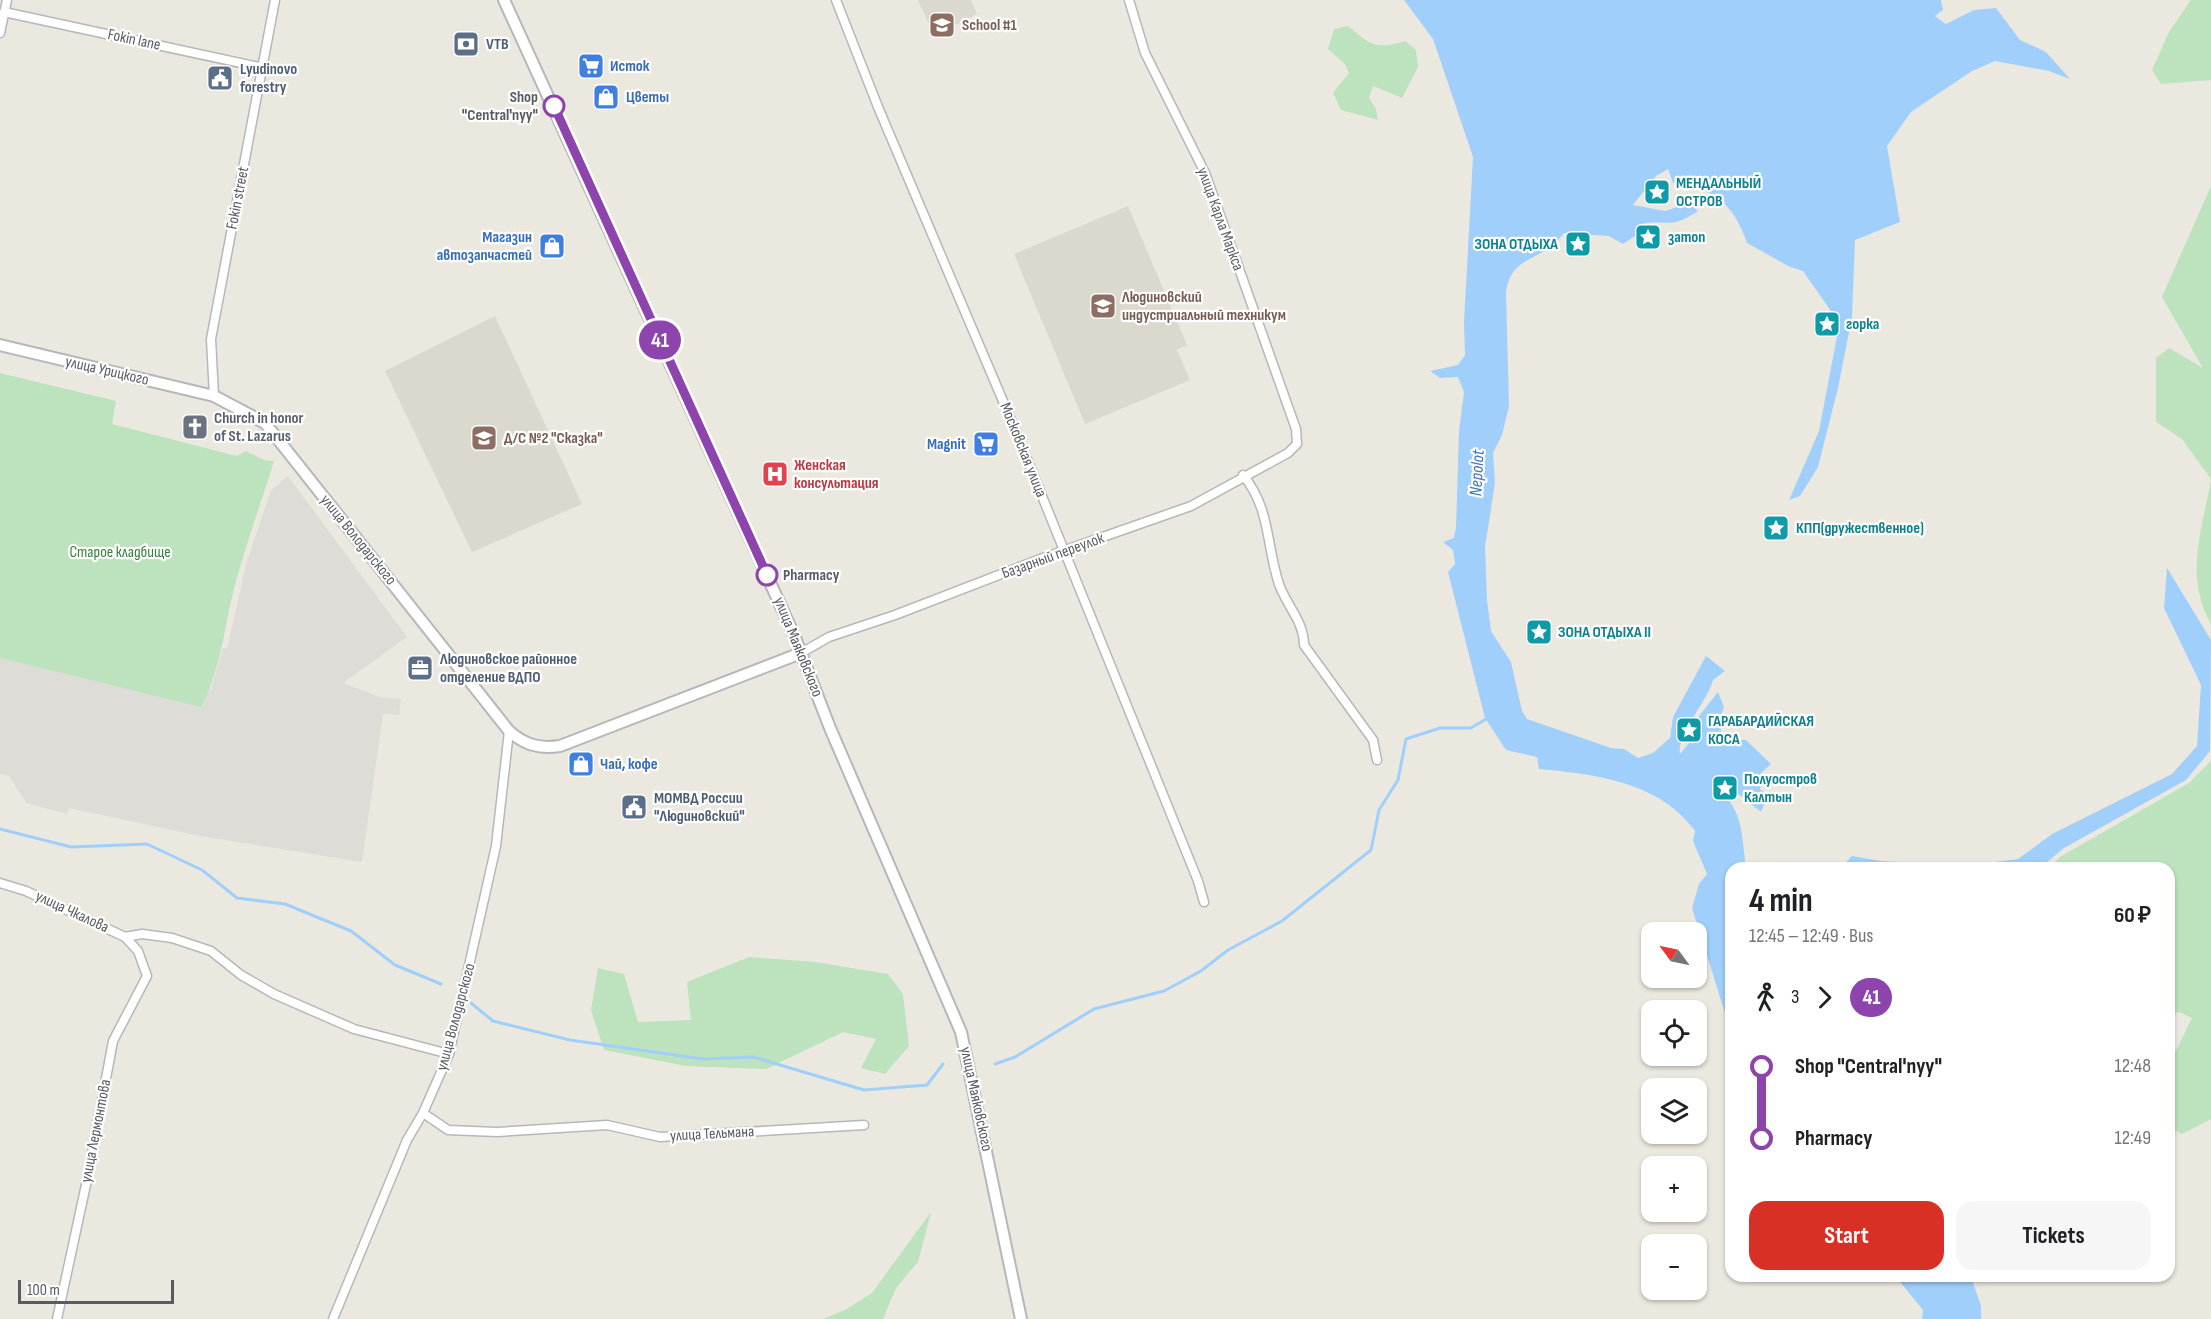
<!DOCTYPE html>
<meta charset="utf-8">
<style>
body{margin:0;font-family:"Sofia Sans Condensed",sans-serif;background:#f6f6f6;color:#202124;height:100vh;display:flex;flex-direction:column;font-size:22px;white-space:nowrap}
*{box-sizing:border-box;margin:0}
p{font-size:20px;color:#757577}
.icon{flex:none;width:33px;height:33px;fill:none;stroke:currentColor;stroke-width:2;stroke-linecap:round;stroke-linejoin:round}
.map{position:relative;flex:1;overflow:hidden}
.side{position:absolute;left:1725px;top:862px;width:450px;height:420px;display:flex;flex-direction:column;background:#fff;border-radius:18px;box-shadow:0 2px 4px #0004}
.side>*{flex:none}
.badge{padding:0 12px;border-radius:20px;font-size:21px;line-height:39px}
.needle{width:39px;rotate:303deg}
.controls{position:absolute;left:1641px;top:922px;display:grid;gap:12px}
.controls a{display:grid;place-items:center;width:66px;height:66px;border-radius:12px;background:#fff;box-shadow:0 2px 4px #0004;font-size:30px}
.scale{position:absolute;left:18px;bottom:15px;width:156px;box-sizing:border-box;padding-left:6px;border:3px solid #585b60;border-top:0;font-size:16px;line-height:21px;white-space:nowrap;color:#585b60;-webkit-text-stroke:4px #fff;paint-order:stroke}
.map>.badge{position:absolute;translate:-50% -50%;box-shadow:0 0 0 3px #fff}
.legs{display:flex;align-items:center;gap:9px;height:66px;padding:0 24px;font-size:20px}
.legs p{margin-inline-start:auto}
.head{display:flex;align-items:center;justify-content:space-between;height:102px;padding:0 24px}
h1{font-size:33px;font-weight:700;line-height:45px}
.primary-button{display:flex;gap:12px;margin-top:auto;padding:12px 24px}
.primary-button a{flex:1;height:69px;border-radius:18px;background:#d93025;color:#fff;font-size:24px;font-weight:700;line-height:69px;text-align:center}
.primary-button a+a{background:#f6f6f6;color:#202124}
ul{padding:0 24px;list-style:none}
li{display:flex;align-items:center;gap:21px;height:72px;font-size:22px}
li i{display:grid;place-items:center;width:9px;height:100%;margin:0 8px;background:currentColor}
li i::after{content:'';width:15px;height:15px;margin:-8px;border:4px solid;border-radius:50%;background:#fff}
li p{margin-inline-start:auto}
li:first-child i{background:linear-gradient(#0000 50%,currentColor 0)}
li:last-child i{background:linear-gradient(currentColor 50%,#0000 0)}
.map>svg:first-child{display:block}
.industrial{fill:#dedcd7}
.education{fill:#dbd8ce}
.green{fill:#bce2be}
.water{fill:#a0cffb}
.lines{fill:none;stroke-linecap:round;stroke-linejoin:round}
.stream{stroke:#a0cffb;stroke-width:3}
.minor-casing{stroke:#b5b7bc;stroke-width:11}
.tertiary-casing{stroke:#b5b7bc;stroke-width:14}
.minor{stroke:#fff;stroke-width:8}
.tertiary{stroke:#fff;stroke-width:10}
.line-1-casing{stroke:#fff;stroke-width:14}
.line-1{stroke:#8e44ad;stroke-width:9}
.stop-1-dot{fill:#fff;stroke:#8e44ad;stroke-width:3}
.labels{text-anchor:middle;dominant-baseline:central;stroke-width:4.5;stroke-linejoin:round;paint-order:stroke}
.education-label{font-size:16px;font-weight:bold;fill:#785e54;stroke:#fff;text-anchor:start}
.street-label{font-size:16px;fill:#585b60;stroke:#fff}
.service-label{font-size:16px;font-weight:bold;fill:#4e5e75;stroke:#fff;text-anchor:start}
.shop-label{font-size:16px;font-weight:bold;fill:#366cbe;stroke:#fff;text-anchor:start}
.stop-label{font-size:16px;font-weight:bold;fill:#585b60;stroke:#fff;text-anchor:end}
.culture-label{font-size:16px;font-weight:bold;fill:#0d838f;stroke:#fff;text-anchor:start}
.worship-label{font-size:16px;font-weight:bold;fill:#5b616d;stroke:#fff;text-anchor:start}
.health-label{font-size:16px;font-weight:bold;fill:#be3a42;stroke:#fff;text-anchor:start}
.park-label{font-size:16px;fill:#37803e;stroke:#fff}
.water-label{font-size:18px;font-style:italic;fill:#4275b3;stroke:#fff}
</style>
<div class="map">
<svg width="2211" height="1319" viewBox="0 0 2211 1319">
<rect width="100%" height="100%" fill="#ebe9df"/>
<polygon class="industrial" points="288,476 407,637 343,683 380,697 401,699 399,715 383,714 362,862 200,836 69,808 67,814 26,803 9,776 0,774 0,658 124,688 211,689 223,648 227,649 246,564 271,490"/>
<g class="education">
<polygon points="918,0 971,0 977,14 934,36"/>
<polygon points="1128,206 1187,345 1177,350 1190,380 1085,424 1014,254"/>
<polygon points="495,316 582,504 472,552 385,371"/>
</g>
<g class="green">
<polygon points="2191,0 2211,0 2211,80 2161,84 2152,70 2169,32"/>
<path d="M 1348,26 C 1370,45 1376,50 1405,41 L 1416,50 L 1418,67 L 1402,98 L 1373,86 L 1369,98 L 1376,109 L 1378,120 L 1341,110 L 1333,93 L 1349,73 L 1345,64 L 1328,49 L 1334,29 Z"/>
<polygon points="2211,186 2211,479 2182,439 2156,422 2156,358 2169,348 2203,368 2162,297"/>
<path d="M 0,373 L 116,401 L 112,424 L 237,456 L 246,451 L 264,460 L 274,461 C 260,507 242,554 231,601 C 223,638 219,673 201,707 L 0,658 Z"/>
<path d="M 2211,480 L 2211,624 C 2184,577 2202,530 2211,480 Z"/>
<polygon points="2211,761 2211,1119 2182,1134 2169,1127 2169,1065 2192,1018 2179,1012 2169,1015 2169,868 2049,868 2060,857 2189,783"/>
<polygon points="749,957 815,962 888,974 903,994 909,1046 885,1074 861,1068 876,1039 843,1032 766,1069 686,1066 604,1050 591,1010 598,968 624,974 638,1022 691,1020 687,982"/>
<polygon points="931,1212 918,1262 896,1288 883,1319 823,1319 845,1310 872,1293"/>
</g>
<g class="water">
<path d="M 1404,0 L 1941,0 L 1943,10 L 1935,16 L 1946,24 L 1974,10 L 1996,8 L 2020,40 L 2046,52 L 2070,79 L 2049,71 L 1995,61 L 1972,71 L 1911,112 L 1887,146 L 1900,222 L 1855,240 L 1852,317 L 1838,388 L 1818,467 L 1800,496 L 1789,500 L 1819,431 L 1839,326 L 1833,314 L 1803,271 L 1788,266 L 1747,243 C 1734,204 1714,188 1673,183 L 1668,169 L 1656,176 L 1633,205 L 1665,211 L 1689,203 L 1698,211 C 1670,230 1667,219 1640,224 L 1635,236 L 1623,244 L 1609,236 L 1564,233 C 1560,237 1556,244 1551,247 C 1530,261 1511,262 1506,291 L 1509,406 L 1502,435 L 1493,453 L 1495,483 L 1485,547 L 1487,600 L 1491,631 L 1511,662 L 1522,711 L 1527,719 L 1611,748 L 1624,749 L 1638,758 L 1653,753 L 1670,738 L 1673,717 L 1706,656 L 1725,671 L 1713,680 C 1708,701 1676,734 1680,754 L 1698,732 L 1699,716 L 1718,692 L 1724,707 L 1719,721 L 1723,740 L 1746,740 L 1771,764 L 1761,773 L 1760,789 L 1768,795 L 1761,812 L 1717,777 L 1712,782 C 1744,810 1741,830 1746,868 L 1731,868 L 1731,1032 L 1692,908 L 1699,884 L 1707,874 L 1693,841 L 1695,831 C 1660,782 1595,774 1539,769 L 1537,757 L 1506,750 L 1485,718 L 1448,572 L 1455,564 L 1453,550 L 1443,542 L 1454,538 L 1456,527 L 1459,431 L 1464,392 L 1458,377 L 1440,378 L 1430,371 L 1458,365 L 1465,355 L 1464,322 L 1473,157 L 1433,39 Z"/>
<polygon points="2167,568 2211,640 2210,751 2186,780 2064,848 2040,868 1840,868 1852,856 1881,861 1971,865 2018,859 2052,834 2172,774 2197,746 2201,685 2164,608"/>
<polygon points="1896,1277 1971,1277 1981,1306 1981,1319 1922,1319 1923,1310"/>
</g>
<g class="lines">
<g class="stream">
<polyline points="0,829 71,847 147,844 202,870 237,898 285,904 351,931 395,965 441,984"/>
<polyline points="471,1003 493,1021 570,1040 703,1059 753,1057 864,1090 927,1085 943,1064"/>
<polyline points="995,1064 1015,1057 1094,1009 1164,991 1201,971 1228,950 1282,921 1371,850 1379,810 1398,780 1406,739 1440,728 1471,728 1486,719"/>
</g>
<defs>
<g id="minor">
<polyline points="836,0 878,107 1014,427 1198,881 1204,902"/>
<polyline points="4,12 264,68"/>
<polyline points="0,33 7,0"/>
<polyline points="214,396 211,339 275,0"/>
<path d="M 1243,475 C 1270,508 1266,542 1278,581 C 1284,603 1304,620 1304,645 L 1373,740 L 1377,760"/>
<polyline points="801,653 829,637 895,615 1043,558 1191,506 1288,453 1297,444 1296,429 1205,173 1145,53 1129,0"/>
<polyline points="0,883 26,891 125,937 138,951 147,976 113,1041 87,1180 57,1319"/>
<polyline points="125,937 142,934 172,938 211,951 241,975 274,994 354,1029 449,1054"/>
<polyline points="423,1113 448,1130 497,1132 607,1125 660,1137 864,1125"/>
<polyline points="333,1319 407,1140 423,1113 449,1054 496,846 509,731"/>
</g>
<g id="tertiary">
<polyline points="504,0 794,635 830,728 961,1032 1021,1319"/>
<path d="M 0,345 L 214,396 L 265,423 L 509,731 C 525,745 539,749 560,746 L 801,653"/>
</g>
</defs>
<use href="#minor" class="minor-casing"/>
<use href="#tertiary" class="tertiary-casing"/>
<use href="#minor" class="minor"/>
<use href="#tertiary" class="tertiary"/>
</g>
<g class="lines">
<defs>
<polyline id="line-1" points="554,106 767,575"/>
</defs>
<use href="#line-1" class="line-1-casing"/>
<use href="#line-1" class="line-1"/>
</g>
<defs>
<symbol id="school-square" viewBox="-11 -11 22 22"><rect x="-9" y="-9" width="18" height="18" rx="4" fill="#8d6e63" stroke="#fff"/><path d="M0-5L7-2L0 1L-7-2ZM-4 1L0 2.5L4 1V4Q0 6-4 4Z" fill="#fff"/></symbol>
<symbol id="bank-square" viewBox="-11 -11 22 22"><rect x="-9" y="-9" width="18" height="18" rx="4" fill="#5c6f8a" stroke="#fff"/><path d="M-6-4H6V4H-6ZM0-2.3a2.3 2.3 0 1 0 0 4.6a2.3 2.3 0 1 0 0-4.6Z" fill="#fff"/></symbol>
<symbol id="supermarket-square" viewBox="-11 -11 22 22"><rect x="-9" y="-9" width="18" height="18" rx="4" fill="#3f7fe0" stroke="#fff"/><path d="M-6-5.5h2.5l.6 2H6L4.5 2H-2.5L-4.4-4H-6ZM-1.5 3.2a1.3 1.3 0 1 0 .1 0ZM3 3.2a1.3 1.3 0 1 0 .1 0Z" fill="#fff"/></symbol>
<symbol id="civic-square" viewBox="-11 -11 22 22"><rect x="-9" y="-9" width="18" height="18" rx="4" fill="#5c6f8a" stroke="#fff"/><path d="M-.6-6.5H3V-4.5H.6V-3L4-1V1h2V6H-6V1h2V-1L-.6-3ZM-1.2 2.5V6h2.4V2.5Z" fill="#fff"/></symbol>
<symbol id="shop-square" viewBox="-11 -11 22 22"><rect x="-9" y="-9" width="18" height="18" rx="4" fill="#3f7fe0" stroke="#fff"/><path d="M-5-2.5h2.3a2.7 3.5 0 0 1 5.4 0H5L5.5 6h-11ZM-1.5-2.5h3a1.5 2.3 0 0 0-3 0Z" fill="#fff"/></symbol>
<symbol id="sight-square" viewBox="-11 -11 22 22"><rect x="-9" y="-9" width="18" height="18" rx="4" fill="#0f9aa8" stroke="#fff"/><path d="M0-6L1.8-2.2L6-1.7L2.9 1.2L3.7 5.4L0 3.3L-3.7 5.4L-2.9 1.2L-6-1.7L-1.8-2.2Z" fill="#fff"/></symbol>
<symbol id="university-square" viewBox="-11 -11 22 22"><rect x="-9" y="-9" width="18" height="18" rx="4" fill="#8d6e63" stroke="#fff"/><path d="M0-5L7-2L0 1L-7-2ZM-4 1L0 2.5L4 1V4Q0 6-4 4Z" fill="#fff"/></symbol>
<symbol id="church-square" viewBox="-11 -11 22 22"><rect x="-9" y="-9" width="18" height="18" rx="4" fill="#6b7280" stroke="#fff"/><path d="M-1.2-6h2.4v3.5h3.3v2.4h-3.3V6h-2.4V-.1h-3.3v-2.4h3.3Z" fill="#fff"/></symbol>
<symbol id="hospital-square" viewBox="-11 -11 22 22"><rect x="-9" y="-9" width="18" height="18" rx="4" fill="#e0444e" stroke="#fff"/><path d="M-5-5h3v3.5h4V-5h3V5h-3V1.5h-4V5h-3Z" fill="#fff"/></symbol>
<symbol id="office-square" viewBox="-11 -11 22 22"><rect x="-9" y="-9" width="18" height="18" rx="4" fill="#5c6f8a" stroke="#fff"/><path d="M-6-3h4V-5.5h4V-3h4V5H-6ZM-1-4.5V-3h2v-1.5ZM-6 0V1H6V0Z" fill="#fff"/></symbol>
</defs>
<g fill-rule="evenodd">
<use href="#school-square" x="927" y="10" width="30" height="30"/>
<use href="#bank-square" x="451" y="29" width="30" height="30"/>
<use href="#supermarket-square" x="576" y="51" width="30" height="30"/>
<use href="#civic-square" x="205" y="63" width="30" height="30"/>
<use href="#shop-square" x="591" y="82" width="30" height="30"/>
<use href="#sight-square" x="1642" y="177" width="30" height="30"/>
<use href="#sight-square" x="1633" y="222" width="30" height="30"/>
<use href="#sight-square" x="1563" y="229" width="30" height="30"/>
<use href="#shop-square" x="537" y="231" width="30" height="30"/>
<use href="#university-square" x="1088" y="291" width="30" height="30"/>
<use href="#sight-square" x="1812" y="309" width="30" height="30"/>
<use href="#church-square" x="180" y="412" width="30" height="30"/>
<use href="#school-square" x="469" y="423" width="30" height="30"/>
<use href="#supermarket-square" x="971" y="429" width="30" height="30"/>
<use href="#hospital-square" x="760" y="459" width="30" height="30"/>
<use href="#sight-square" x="1761" y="513" width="30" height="30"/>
<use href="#sight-square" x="1524" y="617" width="30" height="30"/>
<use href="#office-square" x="405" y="653" width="30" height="30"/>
<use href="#sight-square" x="1674" y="715" width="30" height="30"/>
<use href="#shop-square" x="566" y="749" width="30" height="30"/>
<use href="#sight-square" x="1710" y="773" width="30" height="30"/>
<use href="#civic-square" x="619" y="792" width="30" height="30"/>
</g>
<g class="stop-1-dot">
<circle cx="554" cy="106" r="10"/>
<circle cx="767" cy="575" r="10"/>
</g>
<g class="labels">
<g class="education-label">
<text x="962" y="25">School #1</text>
<text x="1122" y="297">Людиновский<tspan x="1122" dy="18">индустриальный техникум</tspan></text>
<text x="504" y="438">Д/С №2 "Сказка"</text>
</g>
<g class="street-label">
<text transform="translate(134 40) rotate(12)">Fokin lane</text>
<text transform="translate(238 198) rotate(-79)">Fokin street</text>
<text transform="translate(1220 219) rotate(70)">улица Карла Маркса</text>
<text transform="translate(107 371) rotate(13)">улица Урицкого</text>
<text transform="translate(1023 450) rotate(68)">Московская улица</text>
<text transform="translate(358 540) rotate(51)">улица Володарского</text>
<text transform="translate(1053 556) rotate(-20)">Базарный переулок</text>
<text transform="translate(798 647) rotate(68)">улица Маяковского</text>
<text transform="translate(72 912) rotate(25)">улица Чкалова</text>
<text transform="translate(456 1017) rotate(-75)">улица Володарского</text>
<text transform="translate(976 1099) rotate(78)">улица Маяковского</text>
<text transform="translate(96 1131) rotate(-79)">улица Лермонтова</text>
<text transform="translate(712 1134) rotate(-3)">улица Тельмана</text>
</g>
<g class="service-label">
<text x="486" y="44">VTB</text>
<text x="240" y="69">Lyudinovo<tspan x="240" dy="18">forestry</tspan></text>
<text x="440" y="659">Людиновское районное<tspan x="440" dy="18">отделение ВДПО</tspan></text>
<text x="654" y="798">МОМВД России<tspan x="654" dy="18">"Людиновский"</tspan></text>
</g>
<g class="shop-label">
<text x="610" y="66">Исток</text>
<text x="626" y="97">Цветы</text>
<text x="532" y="237" text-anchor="end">Магазин<tspan x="532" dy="18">автозапчастей</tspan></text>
<text x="966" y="444" text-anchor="end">Magnit</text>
<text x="600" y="764">Чай, кофе</text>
</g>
<g class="stop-label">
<text x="538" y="97">Shop<tspan x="538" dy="18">"Central'nyy"</tspan></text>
<text x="783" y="575" text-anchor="start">Pharmacy</text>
</g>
<g class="culture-label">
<text x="1676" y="183">МЕНДАЛЬНЫЙ<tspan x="1676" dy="18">ОСТРОВ</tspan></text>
<text x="1668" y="237">затоп</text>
<text x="1558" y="244" text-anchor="end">ЗОНА ОТДЫХА</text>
<text x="1846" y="324">горка</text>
<text x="1796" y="528">КПП(дружественное)</text>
<text x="1558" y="632">ЗОНА ОТДЫХА II</text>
<text x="1708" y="721">ГАРАБАРДИЙСКАЯ<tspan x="1708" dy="18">КОСА</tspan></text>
<text x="1744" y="779">Полуостров<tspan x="1744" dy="18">Калтын</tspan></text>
</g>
<g class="worship-label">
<text x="214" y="418">Church in honor<tspan x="214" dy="18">of St. Lazarus</tspan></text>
</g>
<g class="health-label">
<text x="794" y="465">Женская<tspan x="794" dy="18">консультация</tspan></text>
</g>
<g class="park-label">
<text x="120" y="552">Старое кладбище</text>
</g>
<g class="water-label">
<text transform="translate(1477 473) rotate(-87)">Nepolot</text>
</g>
</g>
</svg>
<div class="controls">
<a><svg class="needle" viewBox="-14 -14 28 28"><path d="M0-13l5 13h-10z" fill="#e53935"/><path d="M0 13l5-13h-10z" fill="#757577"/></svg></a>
<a><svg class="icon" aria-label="locate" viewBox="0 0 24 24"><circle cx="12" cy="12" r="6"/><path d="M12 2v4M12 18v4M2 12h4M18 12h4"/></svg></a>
<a><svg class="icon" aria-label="layers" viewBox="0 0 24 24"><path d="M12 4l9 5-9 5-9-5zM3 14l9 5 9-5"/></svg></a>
<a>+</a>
<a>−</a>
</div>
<div class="scale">100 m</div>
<b class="badge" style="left:660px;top:340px;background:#8e44ad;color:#fff">41</b>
<section class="side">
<div class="head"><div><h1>4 min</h1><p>12:45 – 12:49 · Bus</p></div><b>60 ₽</b></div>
<div class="legs"><svg class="icon" aria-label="walk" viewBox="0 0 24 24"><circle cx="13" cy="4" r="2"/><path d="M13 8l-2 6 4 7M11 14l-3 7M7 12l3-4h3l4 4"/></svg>3<svg class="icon" aria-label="forward" viewBox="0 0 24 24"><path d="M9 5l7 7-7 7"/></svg><b class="badge" style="background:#8e44ad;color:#fff">41</b></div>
<ul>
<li><i style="color:#8e44ad"></i><b>Shop &quot;Central'nyy&quot;</b><p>12:48</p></li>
<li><i style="color:#8e44ad"></i><b>Pharmacy</b><p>12:49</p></li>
</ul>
<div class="primary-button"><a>Start</a><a>Tickets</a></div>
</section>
</div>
